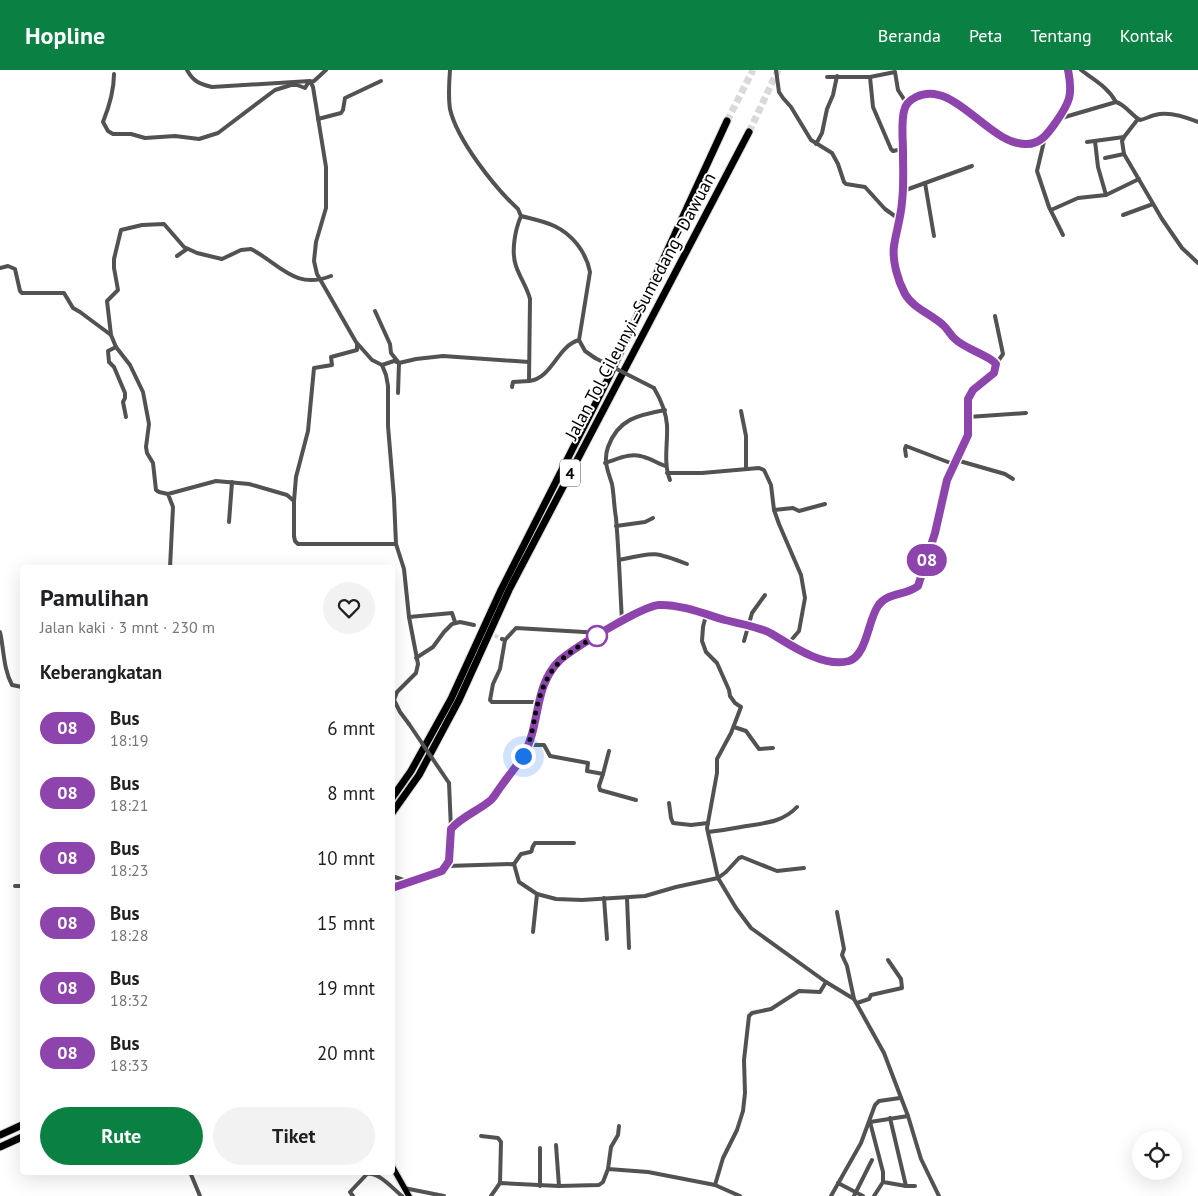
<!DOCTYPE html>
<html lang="id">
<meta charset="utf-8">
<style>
body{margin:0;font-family:"PT Sans",sans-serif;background:#f2f2f2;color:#202124;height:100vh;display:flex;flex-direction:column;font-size:19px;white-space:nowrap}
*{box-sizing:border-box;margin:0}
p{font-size:16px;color:#757577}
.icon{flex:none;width:28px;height:28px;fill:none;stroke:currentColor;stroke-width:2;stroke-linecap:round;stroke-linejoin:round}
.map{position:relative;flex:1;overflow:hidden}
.panel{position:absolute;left:20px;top:495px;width:375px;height:610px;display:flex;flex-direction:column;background:#fff;border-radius:5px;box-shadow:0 5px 20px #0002}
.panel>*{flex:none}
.badge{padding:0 10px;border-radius:16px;font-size:18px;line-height:32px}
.tools{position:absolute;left:1132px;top:1060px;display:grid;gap:10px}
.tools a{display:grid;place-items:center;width:50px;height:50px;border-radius:50%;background:#fff;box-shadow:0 5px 20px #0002;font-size:25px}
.you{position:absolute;width:25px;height:25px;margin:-12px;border:4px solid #fff;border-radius:50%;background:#1a73e8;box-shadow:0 0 0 8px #1a73e833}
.map>.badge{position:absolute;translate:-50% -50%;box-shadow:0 0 0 2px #fff}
h2{padding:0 20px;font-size:19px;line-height:45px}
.round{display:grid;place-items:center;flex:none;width:52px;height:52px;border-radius:26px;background:#f2f2f2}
.overview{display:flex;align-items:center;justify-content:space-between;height:85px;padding:0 20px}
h1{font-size:24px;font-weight:700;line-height:38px}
.cta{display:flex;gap:10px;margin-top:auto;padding:10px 20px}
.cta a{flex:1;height:58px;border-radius:30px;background:#0b8043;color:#fff;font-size:20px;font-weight:700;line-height:58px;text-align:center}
.cta a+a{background:#f2f2f2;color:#202124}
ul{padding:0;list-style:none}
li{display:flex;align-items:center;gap:15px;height:65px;padding:0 20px}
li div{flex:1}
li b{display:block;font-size:19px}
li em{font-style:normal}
li .badge{min-width:55px;font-weight:700;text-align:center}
header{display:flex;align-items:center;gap:30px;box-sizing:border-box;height:70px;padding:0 25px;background:#0b8043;color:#fff}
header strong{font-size:24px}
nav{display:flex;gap:28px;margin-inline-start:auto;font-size:18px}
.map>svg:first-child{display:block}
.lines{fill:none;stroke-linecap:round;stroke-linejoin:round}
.minor-tunnel{stroke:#d9d9d9;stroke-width:4;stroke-dasharray:4 2;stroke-linecap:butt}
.motorway-tunnel{stroke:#d9d9d9;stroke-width:7;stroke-dasharray:7 3.5;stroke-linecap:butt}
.primary-casing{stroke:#dbdbdb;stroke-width:8}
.motorway-casing{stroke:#dbdbdb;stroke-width:9}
.minor{stroke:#525252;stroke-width:4}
.primary{stroke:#000;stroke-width:5.5}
.motorway{stroke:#000;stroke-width:7}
.minor-bridge{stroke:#525252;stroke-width:4}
.line-casing{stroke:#fff;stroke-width:11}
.line{stroke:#8e44ad;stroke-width:8}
.walk{stroke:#000;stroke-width:5;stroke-dasharray:0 9}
.stop-dot{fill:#fff;stroke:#8e44ad;stroke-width:2.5}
.labels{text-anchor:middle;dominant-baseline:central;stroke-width:4;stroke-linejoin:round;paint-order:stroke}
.shield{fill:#fff;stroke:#4c4c4c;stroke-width:1}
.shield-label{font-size:16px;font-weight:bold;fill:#000}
.street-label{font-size:18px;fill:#000;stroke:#fff}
</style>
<header>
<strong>Hopline</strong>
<nav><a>Beranda</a><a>Peta</a><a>Tentang</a><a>Kontak</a></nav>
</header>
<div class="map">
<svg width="1198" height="1126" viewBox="0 0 1198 1126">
<rect width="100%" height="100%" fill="#fff"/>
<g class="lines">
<polyline class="minor-tunnel" points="489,563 502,569"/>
<g class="motorway-tunnel">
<polyline points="727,51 753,0"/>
<polyline points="749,62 778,0"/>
</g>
<defs>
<g id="primary">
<path d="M 392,818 L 438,803 L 447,796 L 450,786 L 451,759 C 461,747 478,741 491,730 C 495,726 498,720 502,715 C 508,706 516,697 522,688 C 541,657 532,617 560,590 C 576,576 596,567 615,556 C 627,548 640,538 655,535 C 670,533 758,556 772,564 C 777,567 782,572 788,575 C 803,584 831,596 849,591 C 867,586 868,550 878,536 C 887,522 906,526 918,516 L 935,463 L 947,410 L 968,365 L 968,329 L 973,320 L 994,303 L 996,294 C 992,286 965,279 955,269 C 950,265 948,259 943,255 C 931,244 913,238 905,224 C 898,211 892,191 894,176 C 896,162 901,147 902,132 C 904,114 903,96 903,79 C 903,67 901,53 904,41 C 905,34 910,30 916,27 C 954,8 989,76 1027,74 C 1041,73 1048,63 1056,52 C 1070,32 1073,25 1068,0"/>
<polyline points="392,1096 409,1126"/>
</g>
<g id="motorway">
<polyline points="392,728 411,701 451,629 501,520 609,307 727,51"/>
<polyline points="392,743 419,705 459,630 509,520 749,62"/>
<polyline points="0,1065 22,1055"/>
<polyline points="0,1077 22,1067"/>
</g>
</defs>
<use href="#primary" class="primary-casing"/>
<use href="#motorway" class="motorway-casing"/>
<g class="minor">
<path d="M 187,0 C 193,11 199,14 212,17 L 310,11 L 313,17 L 326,97 L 326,138 L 316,172 L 314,191 L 317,204 L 356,272 L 372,290 L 382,295 L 386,305 L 388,316 L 388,356 L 394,428 L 396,474 L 404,499 L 409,547 L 418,594 L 416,603 L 397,622 L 394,630 L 400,642 L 409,654"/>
<path d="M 450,0 C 449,13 448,26 450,39 C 457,70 495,118 518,139 L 521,146 C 544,152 561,154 577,174 C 584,183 588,191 590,202 L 579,270 L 585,281 L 595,288"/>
<polyline points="776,0 779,22 783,28 791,37 811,70 832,83 838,94 844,112 846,114 865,117 885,139 899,149"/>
<path d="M 1081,0 C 1094,10 1108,17 1116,32"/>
<path d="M 114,4 C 114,21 109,37 103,52 L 108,61 L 113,64 L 131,64 L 145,68 L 175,66 L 199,69 L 218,63 L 275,20 L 291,15 L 297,15 L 305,18 L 308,13 L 314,11 L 326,0"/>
<polyline points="827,7 870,7 873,37 891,79 893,81 903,79"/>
<polyline points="870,7 895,2 898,20 907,34"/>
<polyline points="318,49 341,43 343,40 345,28 381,11"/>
<path d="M 1058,49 L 1116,32 C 1126,35 1131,45 1140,50 C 1146,49 1150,46 1155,45 C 1168,41 1186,47 1198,52"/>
<polyline points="1138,49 1124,67 1122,71 1124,84 1162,149 1182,178 1198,193"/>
<polyline points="1045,67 1037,101 1049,137 1063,165"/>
<polyline points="1095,71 1098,97 1106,125"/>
<polyline points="1087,72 1124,67"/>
<polyline points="816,74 822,63 827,39 833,25 837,6"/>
<polyline points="1105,88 1124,84"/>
<polyline points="925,113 934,166"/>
<polyline points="903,121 972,96"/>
<polyline points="1051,140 1078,128 1106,125 1139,109"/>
<polyline points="1123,145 1153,134"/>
<path d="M 521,146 C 515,160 511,182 516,196 C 520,208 527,217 530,229 L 529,311 C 552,309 557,276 579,270"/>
<polyline points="177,186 187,179"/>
<polyline points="0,198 8,196 15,199 20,221 22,223 64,223 73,238 80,242 111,265"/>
<polyline points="375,241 390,274 391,283 399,293 398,323"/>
<polyline points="995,246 1003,284 996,294"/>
<polyline points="116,277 108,281 109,292 114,297 125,323 125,328 123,332 126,347"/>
<polyline points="382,295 394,291 399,293 416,289 443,286 529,292"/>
<polyline points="512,317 513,312 529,311"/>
<path d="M 654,318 C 661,330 666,341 667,355 C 668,373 663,393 670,410"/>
<polyline points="741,341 746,366 746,399"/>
<polyline points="968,347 1026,343"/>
<polyline points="906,386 905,379 906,376 953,394"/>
<polyline points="956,390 1005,404 1013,409"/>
<path d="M 605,393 C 618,389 631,382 644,387 C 652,389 658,394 666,396"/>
<polyline points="667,403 702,403 759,398 764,400 771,415 774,440 779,454 801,505 805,528 799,561 787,575"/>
<path d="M 168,424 L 159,422 L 156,420 L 153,393 L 147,383 L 146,377 L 149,354 L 143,322 L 130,295 L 116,277 L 111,265 L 107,231 L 118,220 L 114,198 L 114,189 L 121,160 L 142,155 L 164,154 L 184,177 L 197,183 L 222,189 L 241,180 L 251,179 C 281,195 295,220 331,206"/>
<polyline points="294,431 296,407 308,361 314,298 332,295 331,287 357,280 357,274"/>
<polyline points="774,440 793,438 799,441 825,434"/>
<polyline points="229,452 232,412"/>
<polyline points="616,456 645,452 653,448"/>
<path d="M 619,490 C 654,482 654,481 687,494"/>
<polyline points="170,498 173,437 168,424 216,411 249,414 287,425 294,431 294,466 295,471 298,474 396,474"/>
<polyline points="706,545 703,557 702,571 706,582 717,593 729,620 730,626 735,633 741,637 731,663 717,689 717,703 707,758 718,808 736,838 751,858 826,912 854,929 884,983 908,1046 921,1089 939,1126"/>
<polyline points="409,547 452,543 455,552"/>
<path d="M 622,551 C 620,517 619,483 616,448 C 614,437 614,425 612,414 C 608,401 603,391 608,377 C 618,349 638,345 665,340"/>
<path d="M 0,562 C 4,579 3,598 12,615 L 22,617"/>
<polyline points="502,569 505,570 516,558 601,563"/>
<polyline points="505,570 500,599 493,614 490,630 492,632 538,632"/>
<polyline points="744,571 752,543 765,525"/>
<polyline points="416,588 433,577 444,562 452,554 460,552 474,555"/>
<polyline points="734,657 746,661 759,679 773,678"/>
<polyline points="529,675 544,675 550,686 588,693 587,701 603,704 599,716 600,720 636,730"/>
<polyline points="603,704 609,681"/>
<polyline points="449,713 451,759"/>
<polyline points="669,733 671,748 673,753 691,755 708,753"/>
<path d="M 708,762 C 718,761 725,760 735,758 C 758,753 780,755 797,737"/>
<path d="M 514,794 L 521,784 C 539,780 527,784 535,773 L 574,773"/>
<polyline points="447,796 514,794 519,812 537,824 556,829 582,830 645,826 676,817 718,808 726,802 739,788 742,787 777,801 804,798"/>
<polyline points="392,806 409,812"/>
<polyline points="15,816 22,816"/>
<polyline points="604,828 607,869"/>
<polyline points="627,828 629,878"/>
<polyline points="837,842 844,879 842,885 847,896 854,929"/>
<polyline points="533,862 537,824"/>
<polyline points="857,933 869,929 871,925 902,918 901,909 888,890"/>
<polyline points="908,1046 870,1052 883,1102 883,1112 906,1116 915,1116"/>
<polyline points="890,1048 906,1116"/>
<polyline points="481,1066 498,1068 501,1072 500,1113"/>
<polyline points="556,1075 559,1116"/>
<polyline points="608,1099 611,1077 618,1065 619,1056"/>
<polyline points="190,1102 200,1126"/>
<polyline points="838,1113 863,1126"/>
<polyline points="715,1115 723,1088 737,1060 743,1041 745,1023 744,990 749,946 752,943 771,939 799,921 820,922 826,912"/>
<polyline points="540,1116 540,1078"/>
<polyline points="404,1118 444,1126"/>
<path d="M 353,1126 L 350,1122 L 367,1104 C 379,1102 392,1118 402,1126"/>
<polyline points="491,1126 500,1113 559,1116 599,1115 603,1112 608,1099 648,1102 715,1115 740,1126"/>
<polyline points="831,1126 861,1073 875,1035 879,1031 900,1028"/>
<polyline points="854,1126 872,1090"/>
<polyline points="874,1126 883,1112"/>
</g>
<use href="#primary" class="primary"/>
<use href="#motorway" class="motorway"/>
<g class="minor-bridge">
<polyline points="595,288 654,318"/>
<polyline points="409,654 449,713"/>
</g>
</g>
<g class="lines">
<defs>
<path id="line" d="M 392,818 L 442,801 L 449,791 L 451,759 C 461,747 478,741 491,730 C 495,726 498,720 502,715 C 509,705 518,695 524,684 C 541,654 533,616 560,590 C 574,578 642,536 659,535 C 679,534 705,544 725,550 C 740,554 758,556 772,564 C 792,576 824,598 849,591 C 867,585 868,550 878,536 C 887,522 906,526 918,516 L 935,463 L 947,410 L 968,365 L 968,329 L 973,320 L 994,303 L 996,294 C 991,286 965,279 955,269 C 950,265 948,259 943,255 C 931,244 913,238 905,224 C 898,211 892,191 894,176 C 896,162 901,147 902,132 C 904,115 903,99 903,82 C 903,69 901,54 904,41 C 905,34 910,30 916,27 C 954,8 989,76 1027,74 C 1041,74 1048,63 1056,52 C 1070,32 1073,25 1068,0"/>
</defs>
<use href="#line" class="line-casing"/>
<use href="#line" class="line"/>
<path class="walk" d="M 523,686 C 531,672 533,656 536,641 C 545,600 561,585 597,566"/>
</g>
<circle class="stop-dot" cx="597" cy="566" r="10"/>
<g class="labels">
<rect class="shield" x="560" y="389.5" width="20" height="27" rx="4"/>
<g class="shield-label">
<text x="570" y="403">4</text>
</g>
<g class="street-label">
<text transform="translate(640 236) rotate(-62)">Jalan Tol Cileunyi–Sumedang–Dawuan</text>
</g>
</g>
</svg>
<div class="tools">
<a><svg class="icon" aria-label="locate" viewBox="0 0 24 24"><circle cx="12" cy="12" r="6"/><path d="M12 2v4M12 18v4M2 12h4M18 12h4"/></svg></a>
</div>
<div class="you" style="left:523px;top:686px"></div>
<b class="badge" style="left:927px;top:490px;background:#8e44ad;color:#fff">08</b>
<section class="panel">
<div class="overview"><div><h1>Pamulihan</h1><p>Jalan kaki · 3 mnt · 230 m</p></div><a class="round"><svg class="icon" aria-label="heart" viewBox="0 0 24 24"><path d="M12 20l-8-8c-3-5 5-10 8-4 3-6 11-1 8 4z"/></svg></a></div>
<h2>Keberangkatan</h2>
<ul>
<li><span class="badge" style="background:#8e44ad;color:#fff">08</span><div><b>Bus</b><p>18:19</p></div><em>6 mnt</em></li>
<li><span class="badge" style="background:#8e44ad;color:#fff">08</span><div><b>Bus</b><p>18:21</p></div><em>8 mnt</em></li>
<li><span class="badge" style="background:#8e44ad;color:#fff">08</span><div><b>Bus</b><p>18:23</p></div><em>10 mnt</em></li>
<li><span class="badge" style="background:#8e44ad;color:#fff">08</span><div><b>Bus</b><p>18:28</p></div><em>15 mnt</em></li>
<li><span class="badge" style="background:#8e44ad;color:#fff">08</span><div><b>Bus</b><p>18:32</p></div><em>19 mnt</em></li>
<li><span class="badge" style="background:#8e44ad;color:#fff">08</span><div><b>Bus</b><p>18:33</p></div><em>20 mnt</em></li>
</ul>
<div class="cta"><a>Rute</a><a>Tiket</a></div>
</section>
</div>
